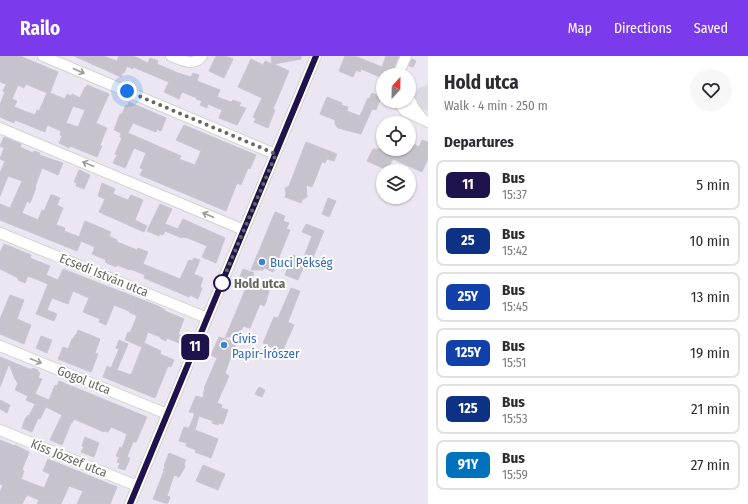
<!DOCTYPE html>
<meta charset="utf-8">
<style>
body{margin:0;font-family:"Fira Sans Condensed",sans-serif;background:#f7f7f7;color:#2b2b33;height:100vh;display:flex;flex-direction:column;font-size:15px;white-space:nowrap}
*{box-sizing:border-box;margin:0}
p{font-size:13px;color:#7c7c81}
.icon{flex:none;width:22px;height:22px;fill:none;stroke:currentColor;stroke-width:2;stroke-linecap:round;stroke-linejoin:round}
.map{position:relative;flex:1;overflow:hidden}
.drawer{display:flex;flex-direction:column;background:#fff;width:320px}
.drawer>*{flex:none}
.badge{padding:0 8px;border-radius:6px;font-size:14px;line-height:26px}
.needle{width:26px;rotate:22deg}
.tools{position:absolute;left:376px;top:12px;display:grid;gap:8px}
.tools a{display:grid;place-items:center;width:40px;height:40px;border-radius:50%;background:#fff;box-shadow:0 1px 3px #0004;font-size:20px}
.you{position:absolute;width:20px;height:20px;margin:-10px;border:3px solid #fff;border-radius:50%;background:#1a73e8;box-shadow:0 0 0 6px #1a73e833}
.map>.badge{position:absolute;translate:-50% -50%;box-shadow:0 0 0 2px #fff}
h2{padding:0 16px;font-size:15px;line-height:36px}
.round{display:grid;place-items:center;flex:none;width:42px;height:42px;border-radius:21px;background:#f7f7f7}
.summary{display:flex;align-items:center;justify-content:space-between;height:68px;padding:0 16px}
h1{font-size:19px;font-weight:700;line-height:30px}
ul{padding:0;list-style:none}
li{display:flex;align-items:center;gap:12px;height:50px;margin:0 8px 6px;padding:0 8px;border:2px solid #e1e1e2;border-radius:8px}
li div{flex:1}
li b{display:block;font-size:15px}
li em{font-style:normal}
li .badge{min-width:44px;font-weight:700;text-align:center}
header{display:flex;align-items:center;gap:24px;box-sizing:border-box;height:56px;padding:0 20px;background:#7c3aed;color:#fff}
header strong{font-size:19px}
nav{display:flex;gap:22px;margin-inline-start:auto;font-size:14px}
main{display:flex;flex:1;min-height:0}
.map>svg:first-child{display:block}
.industrial{fill:#dbd8e0}
.building{fill:#c7c3cc;stroke:#cac4d6;fill-rule:evenodd}
.lines{fill:none;stroke-linecap:round;stroke-linejoin:round}
.minor-casing{stroke:#d1d4cd;stroke-width:12}
.minor{stroke:#fff;stroke-width:10}
.oneway{stroke:#9b9d96}
.line-casing{stroke:#fff;stroke-width:9}
.line{stroke:#20124d;stroke-width:6}
.walk{stroke:#65685e;stroke-width:4;stroke-dasharray:0 7.2}
.shop-dot{fill:#3f7fe0;stroke:#fff;stroke-width:1.5}
.stop-dot{fill:#fff;stroke:#20124d;stroke-width:2}
.labels{text-anchor:middle;dominant-baseline:central;stroke-width:4;stroke-linejoin:round;paint-order:stroke}
.shop-label{font-size:13px;fill:#366cbe;stroke:#fff;text-anchor:start}
.street-label{font-size:13px;fill:#65685e;stroke:#fff}
.stop-label{font-size:13px;font-weight:bold;fill:#65685e;stroke:#fff;text-anchor:start}
</style>
<header>
<strong>Railo</strong>
<nav><a>Map</a><a>Directions</a><a>Saved</a></nav>
</header>
<main>
<div class="map">
<svg width="428" height="448" viewBox="0 0 428 448">
<rect width="100%" height="100%" fill="#ebe6f1"/>
<polygon class="industrial" points="428,29 428,54 426,55 419,51 415,45 415,41 418,33 421,31"/>
<g class="building">
<path d="M 0,0 L 20,0 L 58,16 L 50,37 L 65,43 L 67,38 L 71,40 L 72,38 L 80,42 L 85,31 L 86,32 L 87,29 L 109,38 L 96,67 L 107,72 L 100,89 L 102,90 L 97,101 L 70,90 L 69,92 L 59,87 L 62,80 L 60,79 L 61,75 L 47,69 L 45,76 L 15,64 L 14,67 L 0,61 L 0,49 L 5,36 L 3,35 L 6,28 L 0,26 ZM 26,28 L 47,37 L 39,55 L 37,54 L 35,59 L 14,51 L 17,45 L 12,43 L 18,29 L 24,32 ZM 73,50 L 85,54 L 78,71 L 66,67 Z"/>
<polygon points="74,0 103,0 117,5 119,0 133,0 148,7 150,2 158,5 157,8 178,17 191,21 193,17 199,19 197,25 220,34 217,41 231,46 233,44 241,47 239,50 246,52 237,69 219,62 222,54 208,48 207,52 200,49 202,45 196,43 197,42 182,36 179,43 164,36 169,26 133,11 133,13 127,10 124,17 123,16 121,21"/>
<polygon points="216,0 226,0 233,3 224,22 209,15"/>
<polygon points="271,0 301,0 301,3 274,8 289,15 273,53 275,54 268,72 254,66 256,63 253,61 262,42 238,31 251,3 263,9 265,5 272,8"/>
<polygon points="345,0 355,0 382,11 386,0 399,0 391,19 382,16 380,21 361,13 360,16 356,14 353,21 339,15"/>
<polygon points="412,3 416,5 413,11 409,10"/>
<polygon points="372,37 381,41 376,54 372,53 361,78 338,72 335,68 335,64 320,58 327,41 342,47 341,49 348,51 347,55 360,60 368,42 369,43"/>
<polygon points="129,46 166,62 161,75 157,73 156,76 133,67 128,77 181,100 179,103 195,109 201,95 176,84 184,69 256,99 250,113 248,112 241,129 237,127 226,155 140,119 143,113 140,112 146,97 134,92 125,112 113,107 117,99 115,98 122,82 120,81 121,77 114,74 120,58 122,58 126,49 128,50"/>
<polygon points="4,81 21,88 20,91 33,97 34,95 40,97 39,99 63,107 58,119 42,112 35,131 36,132 30,147 27,145 22,157 38,164 42,154 44,155 51,139 53,139 60,142 57,149 63,152 56,169 65,172 64,175 79,181 85,165 111,176 109,180 117,184 117,186 137,194 138,192 148,196 143,208 180,223 189,204 192,205 194,202 200,204 194,218 203,222 200,231 202,232 198,243 190,239 189,241 144,222 145,219 130,213 130,214 117,209 116,211 105,206 106,204 92,198 95,191 81,185 77,195 0,164 0,148 10,152 22,125 8,120 0,140 0,117 5,105 0,103 4,92 0,90"/>
<polygon points="422,84 428,86 428,103 422,116 393,103 387,114 367,105 373,93 409,93 411,87 419,91"/>
<polygon points="306,86 337,98 334,105 327,103 325,107 322,106 312,131 306,129 307,141 302,144 301,147 285,141 286,138 285,132 289,130"/>
<polygon points="79,114 90,119 84,133 76,130 77,127 74,126"/>
<polygon points="102,127 115,133 113,138 128,144 131,139 143,144 135,164 147,170 144,176 99,156 105,143 98,140"/>
<polygon points="328,142 336,145 329,161 322,158"/>
<polygon points="160,148 172,153 165,168 178,173 183,163 225,182 216,207 202,201 207,190 188,182 183,181 182,182 165,175 163,179 160,178 159,180 147,175"/>
<polygon points="275,156 285,160 283,165 289,167 286,173 290,174 273,216 265,212 263,214 251,214"/>
<polygon points="306,168 324,175 311,206 306,204 298,224 285,219 293,199 303,203 312,180 302,176"/>
<polygon points="4,188 31,199 30,202 50,210 46,219 58,224 63,213 158,250 165,254 165,255 184,263 178,278 182,280 179,287 167,282 166,285 160,282 160,281 148,276 144,287 161,295 160,298 174,304 171,311 168,310 155,342 103,321 107,310 111,312 119,293 116,292 119,284 128,288 117,314 131,319 142,291 125,284 128,276 130,277 137,260 129,256 129,255 114,249 106,269 99,266 100,263 83,256 89,242 73,235 68,248 52,242 47,254 57,258 54,265 36,258 48,228 28,220 25,227 18,224 18,222 0,213 0,197"/>
<polygon points="243,213 254,217 251,224 240,220"/>
<polygon points="249,225 269,235 266,246 264,250 260,248 250,272 243,270 240,278 225,282"/>
<polygon points="291,232 300,235 288,266 294,269 282,296 263,287 274,261 278,262"/>
<polygon points="10,239 24,244 17,263 31,269 24,288 0,278 0,263"/>
<polygon points="78,274 100,283 95,297 98,298 91,316 58,303 63,291 68,293 72,283 73,283 75,279 76,279"/>
<polygon points="41,280 52,284 47,297 36,292"/>
<polygon points="219,281 236,287 225,317 229,320 217,347 222,349 221,352 228,354 223,368 219,367 218,369 212,367 213,365 199,360 195,374 218,383 211,402 195,396 196,394 186,390 187,387 179,385 184,371 189,372 194,360 194,357 189,356 195,342 196,340 203,342 205,330 217,302 211,299"/>
<polygon points="0,301 32,314 32,312 38,314 38,316 40,317 38,322 42,323 35,338 49,344 55,329 57,330 59,325 147,361 136,386 133,386 127,401 130,402 125,414 118,412 120,407 117,406 119,401 116,400 120,391 122,392 127,378 111,371 108,376 104,375 104,376 74,363 72,367 71,367 62,389 50,384 62,359 46,351 40,363 38,362 32,376 22,372 25,363 28,359 29,360 35,348 26,344 28,340 15,334 18,327 15,323 9,308 0,331"/>
<polygon points="259,331 265,334 262,341 255,338"/>
<polygon points="0,344 10,349 7,357 0,353"/>
<polygon points="85,381 99,387 94,401 81,396 84,391 82,390"/>
<polygon points="0,384 15,390 15,389 29,396 22,414 24,415 21,423 44,432 50,418 43,415 48,403 117,431 110,448 77,448 83,435 69,430 61,448 37,448 39,444 27,439 22,448 0,448 0,436 3,429 0,428"/>
<polygon points="169,397 186,404 184,408 185,411 179,421 174,419 167,440 170,441 168,447 165,447 153,443 164,415 163,415 165,411 164,410"/>
<polygon points="203,409 225,418 218,434 196,425"/>
</g>
<g class="lines">
<defs>
<g id="minor">
<polyline points="43,0 275,98"/>
<path d="M 171,0 C 182,4 193,11 202,0"/>
<polyline points="398,19 406,0"/>
<polyline points="409,42 414,52 422,62"/>
<polyline points="397,45 405,55 428,66"/>
<polyline points="0,72 244,174"/>
<polyline points="0,177 207,262"/>
<polyline points="0,290 167,358"/>
<polyline points="0,374 137,430"/>
<polyline points="130,448 316,0"/>
</g>
</defs>
<use href="#minor" class="minor-casing"/>
<use href="#minor" class="minor"/>
</g>
<defs><path id="oneway-shaft" d="M-6 0H5M1.5-3L5.5 0L1.5 3" fill="none" stroke-width="1.6" stroke-linecap="round" stroke-linejoin="round"/></defs>
<g class="oneway">
<use href="#oneway-shaft" transform="translate(79 15) rotate(23)"/>
<use href="#oneway-shaft" transform="translate(88 108) rotate(-158)"/>
<use href="#oneway-shaft" transform="translate(208 159) rotate(-157)"/>
<use href="#oneway-shaft" transform="translate(36 305) rotate(22)"/>
</g>
<g class="lines">
<defs>
<polyline id="line" points="130,448 316,0"/>
</defs>
<use href="#line" class="line-casing"/>
<use href="#line" class="line"/>
<polyline class="walk" points="127,35 276,98 219,233 222,227"/>
</g>
<g class="shop-dot">
<circle cx="262" cy="206" r="4"/>
<circle cx="224" cy="289" r="4"/>
</g>
<circle class="stop-dot" cx="222" cy="227" r="8"/>
<g class="labels">
<g class="shop-label">
<text x="270" y="206">Buci Pékség</text>
<text x="232" y="282">Cívis<tspan x="232" dy="15">Papír-Írószer</tspan></text>
</g>
<g class="street-label">
<text transform="translate(104 219) rotate(22)">Ecsedi István utca</text>
<text transform="translate(84 324) rotate(22)">Gogol utca</text>
<text transform="translate(69 402) rotate(22)">Kiss József utca</text>
</g>
<g class="stop-label">
<text x="234" y="227">Hold utca</text>
</g>
</g>
</svg>
<div class="tools">
<a><svg class="needle" viewBox="-14 -14 28 28"><path d="M0-13l5 13h-10z" fill="#e53935"/><path d="M0 13l5-13h-10z" fill="#7c7c81"/></svg></a>
<a><svg class="icon" aria-label="locate" viewBox="0 0 24 24"><circle cx="12" cy="12" r="6"/><path d="M12 2v4M12 18v4M2 12h4M18 12h4"/></svg></a>
<a><svg class="icon" aria-label="layers" viewBox="0 0 24 24"><path d="M12 4l9 5-9 5-9-5zM3 14l9 5 9-5"/></svg></a>
</div>
<div class="you" style="left:127px;top:35px"></div>
<b class="badge" style="left:195px;top:291px;background:#20124d;color:#fff">11</b>
</div>
<section class="drawer">
<div class="summary"><div><h1>Hold utca</h1><p>Walk · 4 min · 250 m</p></div><a class="round"><svg class="icon" aria-label="heart" viewBox="0 0 24 24"><path d="M12 20l-8-8c-3-5 5-10 8-4 3-6 11-1 8 4z"/></svg></a></div>
<h2>Departures</h2>
<ul>
<li><span class="badge" style="background:#20124d;color:#fff">11</span><div><b>Bus</b><p>15:37</p></div><em>5 min</em></li>
<li><span class="badge" style="background:#0d3184;color:#fff">25</span><div><b>Bus</b><p>15:42</p></div><em>10 min</em></li>
<li><span class="badge" style="background:#1240ab;color:#fff">25Y</span><div><b>Bus</b><p>15:45</p></div><em>13 min</em></li>
<li><span class="badge" style="background:#1240ab;color:#fff">125Y</span><div><b>Bus</b><p>15:51</p></div><em>19 min</em></li>
<li><span class="badge" style="background:#0d3184;color:#fff">125</span><div><b>Bus</b><p>15:53</p></div><em>21 min</em></li>
<li><span class="badge" style="background:#0072bc;color:#fff">91Y</span><div><b>Bus</b><p>15:59</p></div><em>27 min</em></li>
</ul>
</section>
</main>
